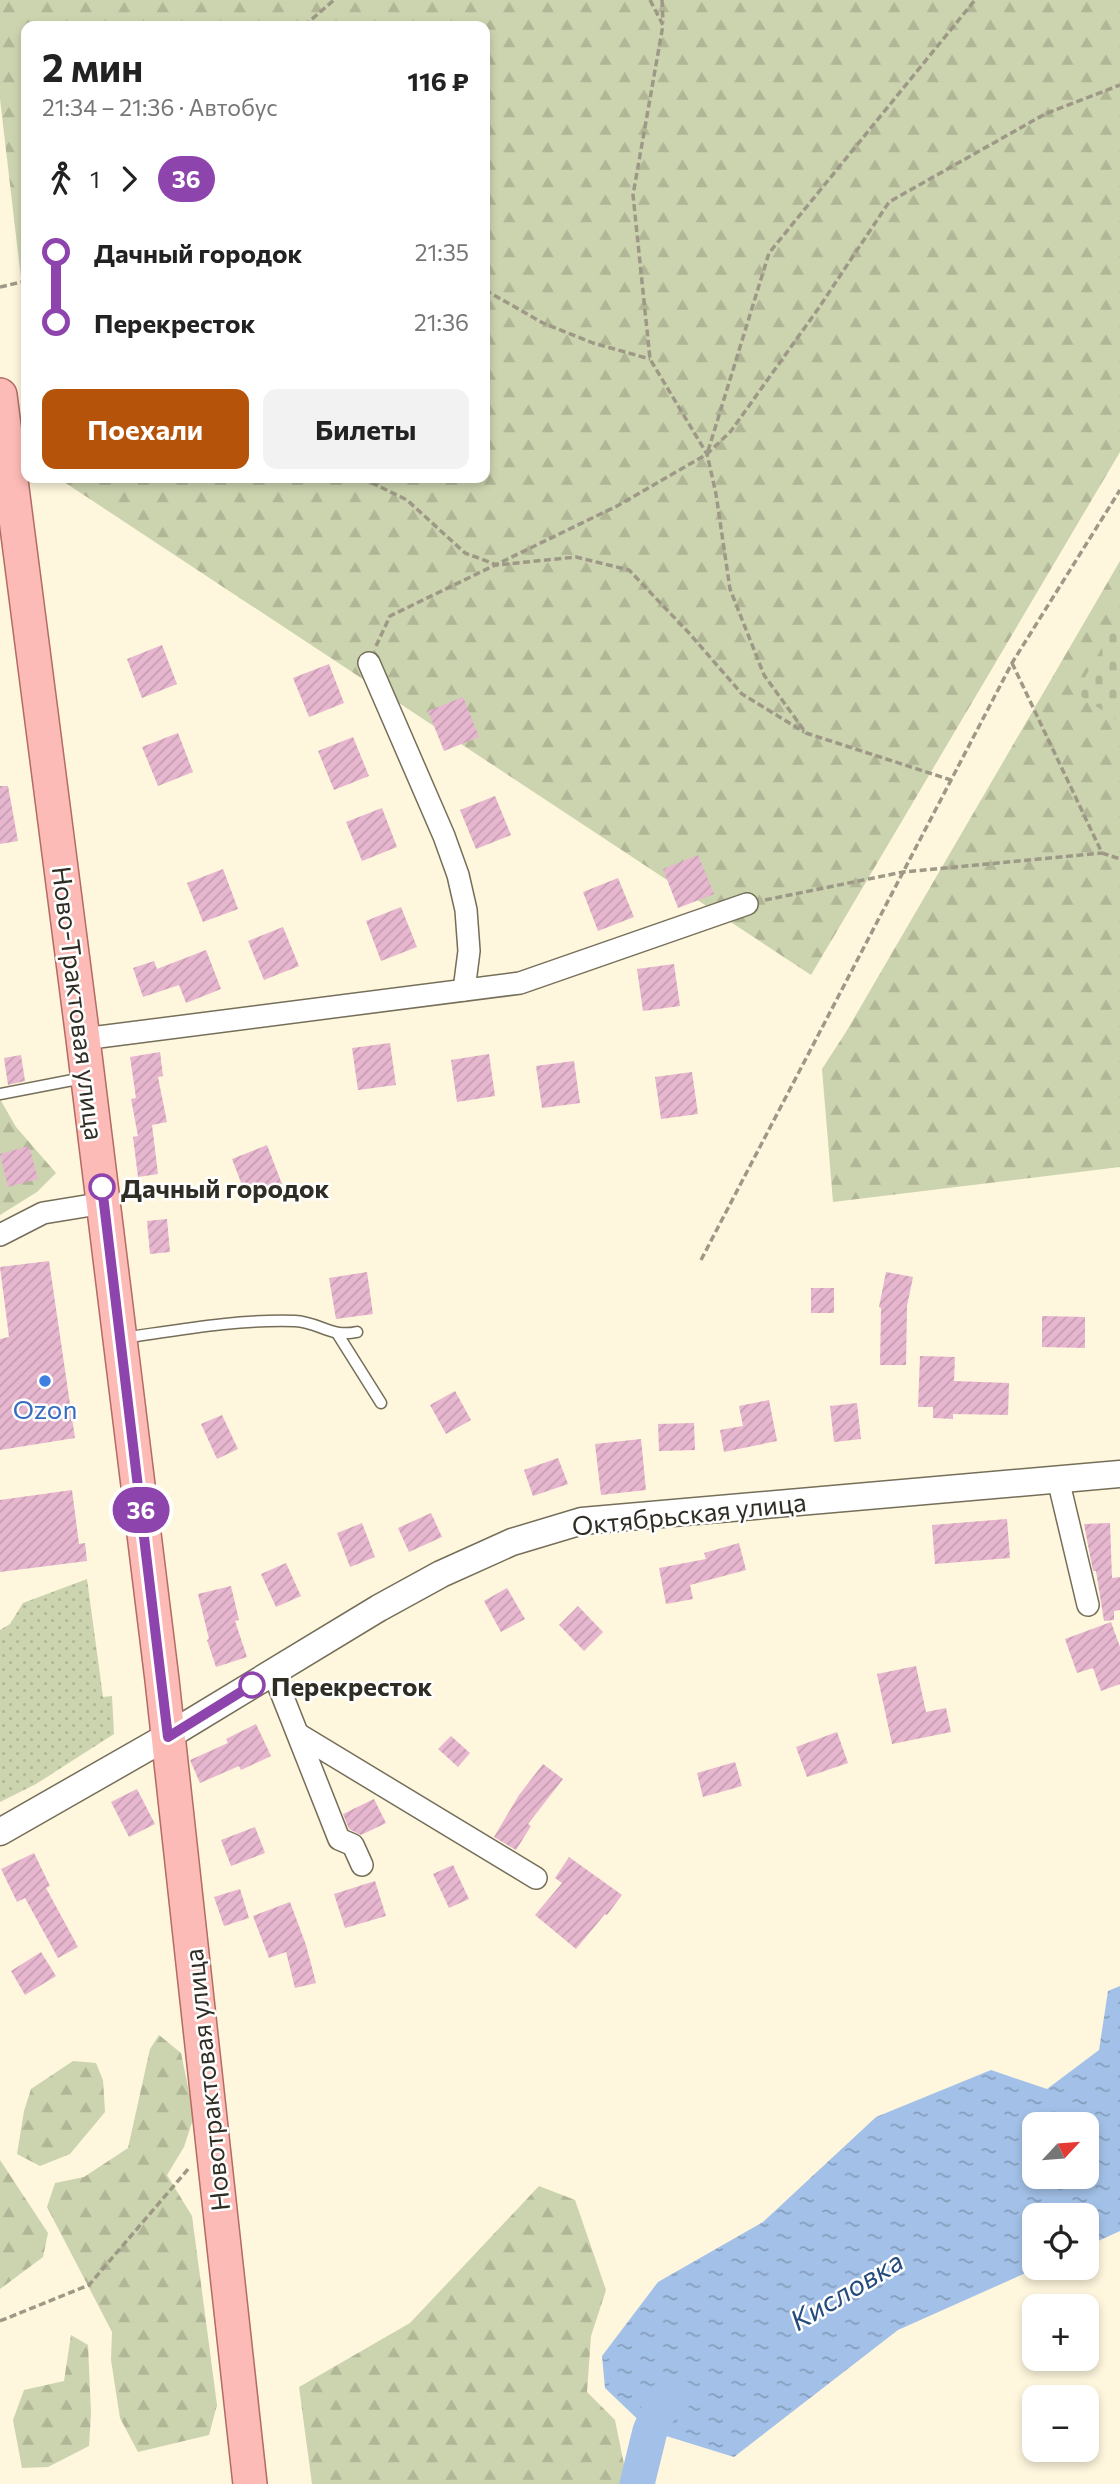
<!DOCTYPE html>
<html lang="ru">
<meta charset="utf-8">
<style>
body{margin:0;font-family:Commissioner,sans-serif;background:#f2f2f2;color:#222;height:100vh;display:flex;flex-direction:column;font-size:26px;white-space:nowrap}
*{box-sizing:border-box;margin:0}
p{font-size:23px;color:#767676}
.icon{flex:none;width:38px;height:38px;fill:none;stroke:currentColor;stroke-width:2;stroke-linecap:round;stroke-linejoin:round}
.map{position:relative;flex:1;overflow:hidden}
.side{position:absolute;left:21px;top:21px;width:469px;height:462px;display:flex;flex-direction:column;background:#fff;border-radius:14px;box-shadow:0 4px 10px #0003}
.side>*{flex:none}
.badge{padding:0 14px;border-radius:23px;font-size:24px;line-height:46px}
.needle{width:46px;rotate:64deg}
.tools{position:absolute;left:1022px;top:2112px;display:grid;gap:14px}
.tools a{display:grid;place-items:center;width:77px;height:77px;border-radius:14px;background:#fff;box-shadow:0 4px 10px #0003;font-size:35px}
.map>.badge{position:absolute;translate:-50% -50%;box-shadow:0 0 0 4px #fff}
.legs{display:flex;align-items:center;gap:10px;height:77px;padding:0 21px;font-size:23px}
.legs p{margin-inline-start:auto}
.overview{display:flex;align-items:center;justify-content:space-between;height:119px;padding:0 21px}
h1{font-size:38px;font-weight:700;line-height:52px}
.button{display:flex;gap:14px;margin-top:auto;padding:14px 21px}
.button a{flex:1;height:80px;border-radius:14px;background:#b45309;color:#fff;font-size:28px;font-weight:700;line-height:80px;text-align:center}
.button a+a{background:#f2f2f2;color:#222}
ul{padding:0 21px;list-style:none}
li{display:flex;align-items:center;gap:24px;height:70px;font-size:26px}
li i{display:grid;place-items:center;width:10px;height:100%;margin:0 9px;background:currentColor}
li i::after{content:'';width:18px;height:18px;margin:-9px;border:5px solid;border-radius:50%;background:#fff}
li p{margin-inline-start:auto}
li:first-child i{background:linear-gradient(#0000 50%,currentColor 0)}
li:last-child i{background:linear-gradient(currentColor 50%,#0000 0)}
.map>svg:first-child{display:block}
.forest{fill:url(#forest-firs)}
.cemetery{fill:url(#cemetery-stones)}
.park{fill:url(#park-dots)}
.water{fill:url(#water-ripples);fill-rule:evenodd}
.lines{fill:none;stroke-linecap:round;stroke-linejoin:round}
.river{stroke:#a3c1e8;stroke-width:35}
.building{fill:url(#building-hatch)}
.service-casing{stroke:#756e59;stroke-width:13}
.minor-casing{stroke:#756e59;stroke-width:24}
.tertiary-casing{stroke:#756e59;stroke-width:29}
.primary-casing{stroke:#b36b63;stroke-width:36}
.path{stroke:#9e9987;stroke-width:3.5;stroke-dasharray:7 3.5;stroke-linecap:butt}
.service{stroke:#fff;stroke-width:10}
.minor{stroke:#fff;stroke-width:21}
.tertiary{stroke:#fff;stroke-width:26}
.primary{stroke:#fcbbb6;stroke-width:33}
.line-1-casing{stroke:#fff;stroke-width:16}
.line-1{stroke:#8e44ad;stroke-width:10}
.stop-1-dot{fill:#fff;stroke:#8e44ad;stroke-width:3.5}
.shop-dot{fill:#3f7fe0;stroke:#fff;stroke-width:2.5}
.labels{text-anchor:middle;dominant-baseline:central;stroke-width:5;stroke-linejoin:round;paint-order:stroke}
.street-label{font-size:26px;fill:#302d24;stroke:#fff}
.stop-label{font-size:26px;font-weight:bold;fill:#302d24;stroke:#fff;text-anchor:start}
.shop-label{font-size:26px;fill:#366cbe;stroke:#fff}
.water-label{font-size:28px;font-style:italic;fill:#244b7c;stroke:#fff}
</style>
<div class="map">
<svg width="1120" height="2484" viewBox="0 0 1120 2484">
<defs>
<pattern id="forest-firs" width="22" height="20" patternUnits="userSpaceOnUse" patternTransform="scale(1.75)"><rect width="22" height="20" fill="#ccd4af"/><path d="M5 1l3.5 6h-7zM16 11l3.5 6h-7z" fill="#b0b696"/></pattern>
<pattern id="cemetery-stones" width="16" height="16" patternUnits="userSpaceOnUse" patternTransform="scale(1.75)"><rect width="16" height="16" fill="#ccd4af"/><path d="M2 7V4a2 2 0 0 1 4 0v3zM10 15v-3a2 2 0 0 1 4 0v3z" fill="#b0b696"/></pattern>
<pattern id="park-dots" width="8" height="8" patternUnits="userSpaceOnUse" patternTransform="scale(1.75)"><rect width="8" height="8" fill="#ccd4af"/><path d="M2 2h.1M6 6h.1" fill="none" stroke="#b0b696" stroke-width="1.8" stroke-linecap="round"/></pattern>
<pattern id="water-ripples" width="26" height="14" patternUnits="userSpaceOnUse" patternTransform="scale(1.75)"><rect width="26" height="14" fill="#a3c1e8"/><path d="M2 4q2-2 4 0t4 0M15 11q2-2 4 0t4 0" fill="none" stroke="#859dbc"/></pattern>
<pattern id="building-hatch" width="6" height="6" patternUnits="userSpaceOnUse" patternTransform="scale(1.75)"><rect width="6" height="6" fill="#e7b6cf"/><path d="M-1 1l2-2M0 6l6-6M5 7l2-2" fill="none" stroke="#c69db2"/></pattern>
</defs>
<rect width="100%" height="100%" fill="#fef6dd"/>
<g class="forest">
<polygon points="0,0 1120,0 1120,452 811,975 58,478 485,478 485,26 26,26 26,321 0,99"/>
<polygon points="1120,561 1120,1167 833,1202 822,1069 846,1032"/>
<polygon points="0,1099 16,1127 56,1173 37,1192 0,1215"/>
<polygon points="159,2035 181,2053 194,2116 184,2147 167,2175 192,2216 217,2405 209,2435 138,2452 120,2418 111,2360 112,2332 47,2207 55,2183 84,2177 128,2148 150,2049"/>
<polygon points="73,2061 96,2063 103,2080 105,2112 70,2154 40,2166 17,2154 24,2111 31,2089"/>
<polygon points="0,2160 48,2233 43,2257 0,2289"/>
<polygon points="539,2186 575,2200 606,2290 591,2336 587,2392 615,2420 628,2484 312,2484 299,2387 410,2323"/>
<polygon points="71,2335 88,2345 91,2413 89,2446 48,2467 22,2468 13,2420 24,2390 64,2381"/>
</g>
<polygon class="cemetery" points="1120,616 1120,722 1076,693"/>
<polygon class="park" points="87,1579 103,1697 112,1696 114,1734 36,1784 0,1802 0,1630 10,1624 23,1603"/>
<path class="water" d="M 1120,1986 L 1120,2231 L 1087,2246 L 1087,2216 L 1034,2216 L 1034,2268 L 1037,2268 L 898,2330 L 734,2457 L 650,2431 L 605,2388 L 602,2356 L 658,2282 L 763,2222 L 876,2117 L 991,2070 L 1047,2089 L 1099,2050 L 1108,1991 ZM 1034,2124 L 1087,2124 L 1087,2177 L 1034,2177 Z"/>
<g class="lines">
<polyline class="river" points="637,2484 650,2431 660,2408 676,2395"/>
</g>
<g class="building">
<polygon points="162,645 177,684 142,698 127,659"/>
<polygon points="329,664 344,703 309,717 293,678"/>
<polygon points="463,697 479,737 444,751 428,711"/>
<polygon points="178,733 193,772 158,786 142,747"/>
<polygon points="353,737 369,776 334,790 318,751"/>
<polygon points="0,786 8,786 18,841 0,844"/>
<polygon points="495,796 511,835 476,849 460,810"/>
<polygon points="382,808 397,847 362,861 346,822"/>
<polygon points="698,855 714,894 678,908 663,869"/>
<polygon points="223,869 238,909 203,922 187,883"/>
<polygon points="618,878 634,917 598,931 583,892"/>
<polygon points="401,907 417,947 381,961 366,921"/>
<polygon points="283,927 299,966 264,980 248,941"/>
<polygon points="206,950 221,989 186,1003 179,985 143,997 133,968 154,961 157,969"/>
<polygon points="674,964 680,1006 643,1011 637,969"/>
<polygon points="390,1043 396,1085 358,1090 352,1048"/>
<polygon points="160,1052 163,1076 158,1077 167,1122 152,1125 158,1174 138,1177 133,1137 138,1136 131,1099 136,1098 130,1057"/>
<polygon points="489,1054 495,1096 457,1102 451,1060"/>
<polygon points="21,1055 25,1081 8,1085 4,1058"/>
<polygon points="574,1061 580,1103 542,1108 536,1066"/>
<polygon points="692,1072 698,1114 661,1119 655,1077"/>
<polygon points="267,1145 282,1184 247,1198 232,1159"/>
<polygon points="29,1146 38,1179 8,1187 0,1154"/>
<polygon points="167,1219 170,1252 150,1254 147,1221"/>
<polygon points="49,1261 75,1438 0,1450 0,1339 9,1337 0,1267"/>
<polygon points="367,1272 373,1314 336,1319 329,1278"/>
<polygon points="886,1272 913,1277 907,1306 906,1365 880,1365 881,1308 879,1307"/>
<rect x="811" y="1288" width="23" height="25"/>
<polygon points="1042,1316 1085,1317 1085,1348 1042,1347"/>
<polygon points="920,1356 955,1357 954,1381 1009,1383 1008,1415 953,1414 953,1419 933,1418 933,1407 918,1407"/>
<polygon points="455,1391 471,1420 446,1434 430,1405"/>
<polygon points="769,1400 777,1441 724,1452 720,1430 743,1426 739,1406"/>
<polygon points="857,1403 861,1439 834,1442 830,1406"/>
<polygon points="222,1415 238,1449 217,1459 201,1424"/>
<polygon points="694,1423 695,1450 659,1451 658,1424"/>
<polygon points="641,1439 646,1490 601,1495 595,1444"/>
<polygon points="558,1458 568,1484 533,1496 524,1470"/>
<polygon points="72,1490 79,1544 85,1543 87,1561 0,1572 0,1500"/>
<polygon points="431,1513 442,1537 409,1552 398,1528"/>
<polygon points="1007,1519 1010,1558 935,1564 932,1525"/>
<polygon points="362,1523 375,1557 350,1567 337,1533"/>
<polygon points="1110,1523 1112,1578 1120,1577 1120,1610 1114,1611 1114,1620 1104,1621 1096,1571 1093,1571 1084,1524"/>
<polygon points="739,1543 746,1570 690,1585 693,1599 666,1604 659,1568 706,1559 704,1553"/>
<polygon points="286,1563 301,1596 276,1607 261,1574"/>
<polygon points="231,1586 239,1620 235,1621 247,1657 216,1667 207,1640 209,1639 198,1594"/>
<polygon points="507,1588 525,1619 501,1632 484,1601"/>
<polygon points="578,1606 603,1632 584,1651 559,1625"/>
<polygon points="1111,1622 1120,1647 1120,1684 1101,1691 1093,1668 1077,1673 1065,1639"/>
<polygon points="916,1666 926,1712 946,1708 951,1732 892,1744 877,1674"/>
<polygon points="256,1724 271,1756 241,1770 239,1766 200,1783 190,1760 228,1743 226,1739"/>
<polygon points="837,1732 848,1763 807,1777 796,1747"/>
<polygon points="451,1736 470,1753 458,1767 438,1749"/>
<polygon points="735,1762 742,1786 703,1797 697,1773"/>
<polygon points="543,1764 563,1779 528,1824 531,1826 516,1850 494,1837 519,1795"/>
<polygon points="137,1789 155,1824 129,1837 111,1802"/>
<polygon points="374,1799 386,1823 361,1835 349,1829 343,1814"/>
<polygon points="255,1827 265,1853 231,1866 221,1840"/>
<polygon points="34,1853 50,1886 46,1888 78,1947 58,1958 25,1898 17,1902 1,1869"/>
<polygon points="569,1857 622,1895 607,1915 605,1914 576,1949 535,1915 562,1883 555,1878"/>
<polygon points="453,1865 469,1899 449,1908 433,1874"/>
<polygon points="375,1881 386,1916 345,1928 334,1894"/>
<polygon points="240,1889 249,1918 224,1926 214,1897"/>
<polygon points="290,1902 306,1945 316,1983 295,1988 286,1952 269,1958 253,1916"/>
<polygon points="41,1952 56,1976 25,1995 11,1971"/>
</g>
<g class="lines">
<defs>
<g id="service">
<polyline points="0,1094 83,1078"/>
<polyline points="337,1333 381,1403"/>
<path d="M 123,1338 C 179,1330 238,1319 295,1321 C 319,1322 331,1338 357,1332"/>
</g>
<g id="minor">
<polyline points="369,663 444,836 458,875 466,910 469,951 464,990"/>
<polyline points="83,1039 520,983 747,904"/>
<polyline points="0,1235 43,1213 104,1203"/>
<polyline points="1058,1479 1088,1605"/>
<polyline points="273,1672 339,1839 353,1845 362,1865"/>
<polyline points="298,1734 536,1878"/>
</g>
<polyline id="tertiary" points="0,1832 168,1736 379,1608 441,1574 512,1542 582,1521 1120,1474"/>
<polyline id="primary" points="0,395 83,1039 162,1680 250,2484"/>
</defs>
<use href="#service" class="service-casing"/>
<use href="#minor" class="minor-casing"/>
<use href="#tertiary" class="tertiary-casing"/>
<use href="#primary" class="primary-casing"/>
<g class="path">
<polyline points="650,0 663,25 633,195 650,359 707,454 716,494 730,589 764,675 806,733 951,780"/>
<polyline points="662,0 663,22"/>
<polyline points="304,26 334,0"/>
<polyline points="0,287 26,281"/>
<polyline points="485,290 543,323 593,343 650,359"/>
<polyline points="708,451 769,253 975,0"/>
<polyline points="362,478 407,500 465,553 497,565 576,557 629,570 689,633 742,694 804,732"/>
<polyline points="376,646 390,616 617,506 707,454 731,431 818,309 889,202 1045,114 1120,85"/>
<polyline points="1012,663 1102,853 1120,859"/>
<polyline points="765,900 903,872 1102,853"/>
<polyline points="701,1260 1012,663 1120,490"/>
<polyline points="0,2321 89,2285 189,2168"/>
</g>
<use href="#service" class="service"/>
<use href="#minor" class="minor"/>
<use href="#tertiary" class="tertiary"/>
<use href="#primary" class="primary"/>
</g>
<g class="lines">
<defs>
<polyline id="line-1" points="102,1187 168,1737 252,1685"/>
</defs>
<use href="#line-1" class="line-1-casing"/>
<use href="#line-1" class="line-1"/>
</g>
<g class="stop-1-dot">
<circle cx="102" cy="1187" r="12"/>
<circle cx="252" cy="1685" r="12"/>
</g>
<circle class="shop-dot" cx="45" cy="1381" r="7"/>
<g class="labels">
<g class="street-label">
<text transform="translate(79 1003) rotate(83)">Ново-Трактовая улица</text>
<text transform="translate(689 1513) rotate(-6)">Октябрьская улица</text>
<text transform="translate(206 2080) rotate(-96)">Новотрактовая улица</text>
</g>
<g class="stop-label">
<text x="121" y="1187">Дачный городок</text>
<text x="271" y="1685">Перекресток</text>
</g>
<g class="shop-label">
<text x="45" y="1408">Ozon</text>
</g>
<g class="water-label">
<text transform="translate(846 2290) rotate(-31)">Кисловка</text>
</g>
</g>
</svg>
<div class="tools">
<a><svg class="needle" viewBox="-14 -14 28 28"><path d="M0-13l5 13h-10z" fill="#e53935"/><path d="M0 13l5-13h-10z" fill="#767676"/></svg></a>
<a><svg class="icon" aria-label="locate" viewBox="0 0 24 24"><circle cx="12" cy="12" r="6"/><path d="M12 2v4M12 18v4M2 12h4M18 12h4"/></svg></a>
<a>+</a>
<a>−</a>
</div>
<b class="badge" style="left:141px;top:1510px;background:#8e44ad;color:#fff">36</b>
<section class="side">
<div class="overview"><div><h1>2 мин</h1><p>21:34 – 21:36 · Автобус</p></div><b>116 ₽</b></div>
<div class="legs"><svg class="icon" aria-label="walk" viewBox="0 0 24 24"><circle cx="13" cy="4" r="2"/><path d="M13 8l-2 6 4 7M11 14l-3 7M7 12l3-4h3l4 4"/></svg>1<svg class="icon" aria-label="forward" viewBox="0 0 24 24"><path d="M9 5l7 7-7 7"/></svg><b class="badge" style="background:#8e44ad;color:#fff">36</b></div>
<ul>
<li><i style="color:#8e44ad"></i><b>Дачный городок</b><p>21:35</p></li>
<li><i style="color:#8e44ad"></i><b>Перекресток</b><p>21:36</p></li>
</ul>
<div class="button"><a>Поехали</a><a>Билеты</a></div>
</section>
</div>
